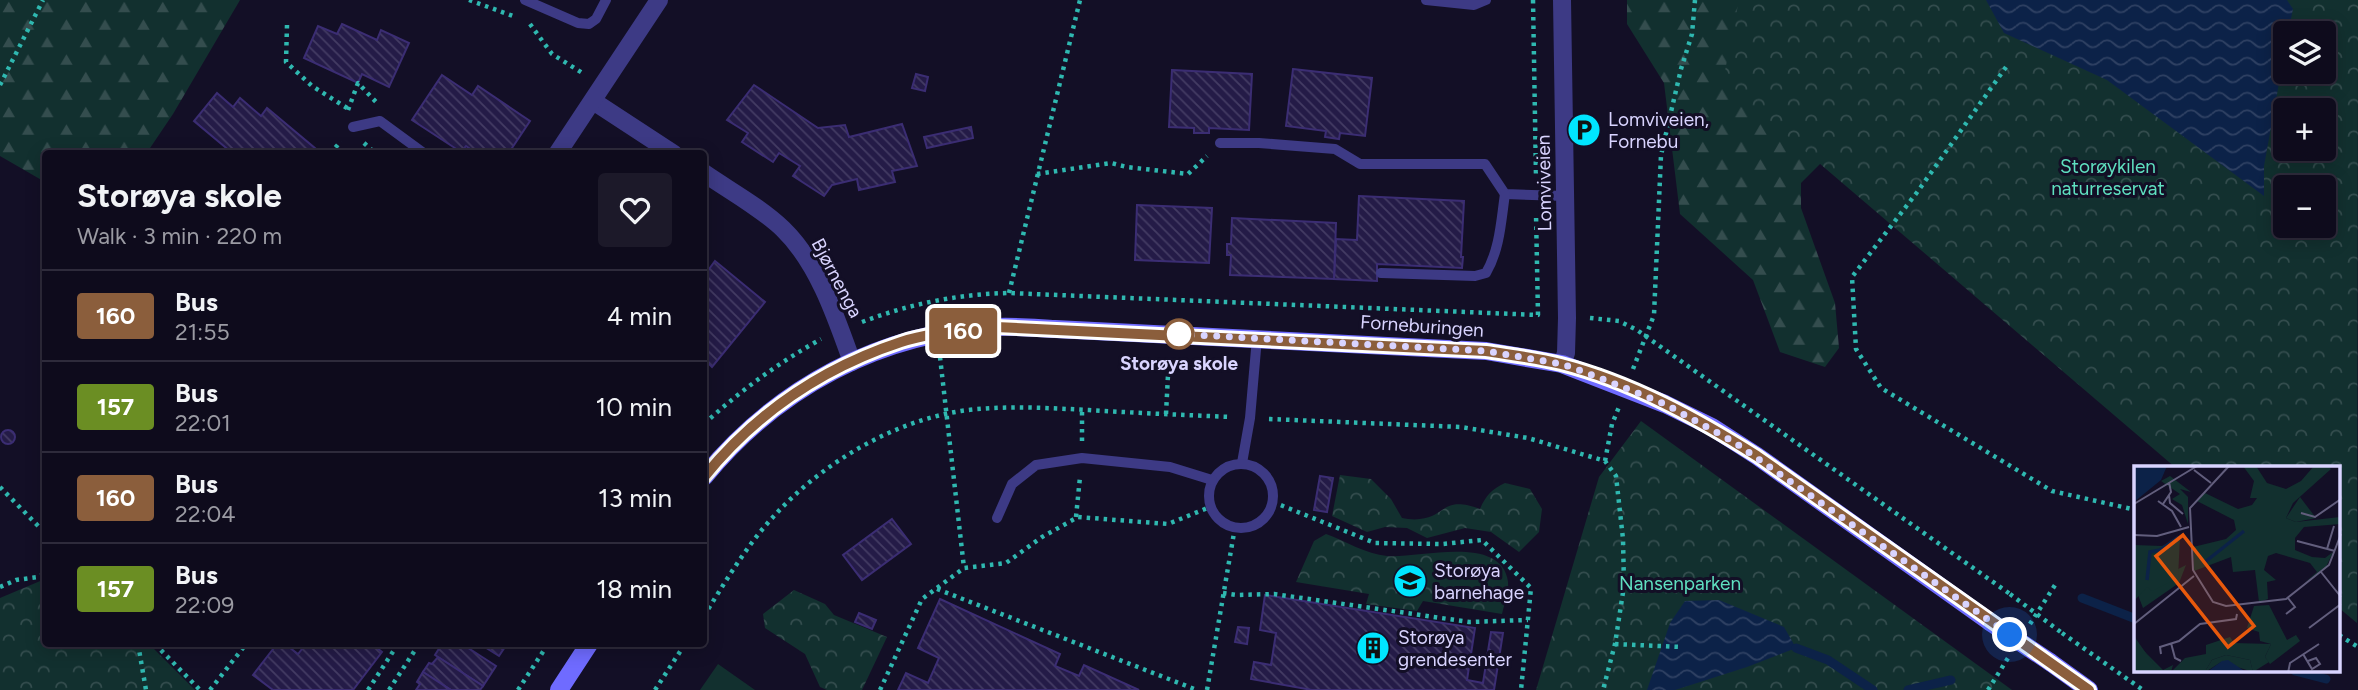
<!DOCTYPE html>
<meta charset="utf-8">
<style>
body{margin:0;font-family:Figtree,sans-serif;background:#1c1929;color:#f1f3f6;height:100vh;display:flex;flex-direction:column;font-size:26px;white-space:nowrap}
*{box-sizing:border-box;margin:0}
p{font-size:23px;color:#9b9ba3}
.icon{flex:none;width:38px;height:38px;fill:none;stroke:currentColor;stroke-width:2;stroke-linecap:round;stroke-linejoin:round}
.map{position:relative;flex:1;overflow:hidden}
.details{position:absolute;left:42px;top:150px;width:665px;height:497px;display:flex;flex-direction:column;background:#0e0b1c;border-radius:7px;box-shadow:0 4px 18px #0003,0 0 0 2px #2e2b3b}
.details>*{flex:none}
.badge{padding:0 14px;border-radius:5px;font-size:24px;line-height:46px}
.tools{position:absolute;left:2273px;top:21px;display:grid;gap:14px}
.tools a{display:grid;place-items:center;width:63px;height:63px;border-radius:7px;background:#0e0b1c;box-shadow:0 4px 18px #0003,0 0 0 2px #2e2b3b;font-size:35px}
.you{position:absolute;width:35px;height:35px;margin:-18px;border:5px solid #fff;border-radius:50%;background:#1a73e8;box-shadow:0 0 0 10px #1a73e833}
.map>.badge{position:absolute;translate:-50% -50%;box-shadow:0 0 0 4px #fff}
.round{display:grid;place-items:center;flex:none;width:74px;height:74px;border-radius:7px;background:#1c1929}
.headline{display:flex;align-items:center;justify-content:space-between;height:119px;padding:0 35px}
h1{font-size:33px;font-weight:700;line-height:52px}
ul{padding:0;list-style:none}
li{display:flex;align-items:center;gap:21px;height:91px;padding:0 35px;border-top:2px solid #2e2b3b}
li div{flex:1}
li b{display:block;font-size:26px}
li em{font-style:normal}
li .badge{min-width:77px;font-weight:700;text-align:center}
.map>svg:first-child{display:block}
.forest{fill:url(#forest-firs)}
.park{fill:url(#park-crowns);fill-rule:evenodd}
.pitch{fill:#12302f}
.water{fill:url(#water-waves)}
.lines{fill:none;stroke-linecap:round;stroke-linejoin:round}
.stream{stroke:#0c2248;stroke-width:9}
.building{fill:url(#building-back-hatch);stroke:#3b2d73;stroke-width:2}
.path{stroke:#2fb8b0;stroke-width:4.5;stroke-dasharray:3.5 5;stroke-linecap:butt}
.lane{stroke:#3d3a85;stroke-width:10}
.street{stroke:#3d3a85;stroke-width:18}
.secondary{stroke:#6f6bff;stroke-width:18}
.path-bridge{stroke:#2fb8b0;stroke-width:4.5;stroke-dasharray:3.5 5;stroke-linecap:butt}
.secondary-bridge{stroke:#6f6bff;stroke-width:18}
.line-casing{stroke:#fff;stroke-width:16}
.line{stroke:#8b5e3c;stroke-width:10}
.walk{stroke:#d9d4ff;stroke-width:7;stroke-dasharray:0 12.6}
.stop-dot{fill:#fff;stroke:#8b5e3c;stroke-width:3.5}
.labels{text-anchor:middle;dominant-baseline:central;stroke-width:6;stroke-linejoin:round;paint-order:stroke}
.poi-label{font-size:19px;fill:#d9d4ff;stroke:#130f26;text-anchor:start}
.park-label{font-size:19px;fill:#5fe0c0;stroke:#130f26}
.street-label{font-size:19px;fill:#d9d4ff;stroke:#130f26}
.stop-label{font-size:19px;font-weight:bold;fill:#d9d4ff;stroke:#130f26}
.inset-river{fill:none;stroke:#0c2248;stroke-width:3.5}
.inset-road{fill:none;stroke:#625e7d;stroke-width:2}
.view{fill:#e8590c;fill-opacity:0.15;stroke:#e8590c;stroke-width:3.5}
.inset-edge{fill:none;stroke:#d9d4ff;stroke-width:3.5}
</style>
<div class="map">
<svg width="2358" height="690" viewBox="0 0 2358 690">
<defs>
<pattern id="forest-firs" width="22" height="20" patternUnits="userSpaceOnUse" patternTransform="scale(1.75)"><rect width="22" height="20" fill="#12302f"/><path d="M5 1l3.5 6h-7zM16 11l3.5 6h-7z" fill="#344d4e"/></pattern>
<pattern id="park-crowns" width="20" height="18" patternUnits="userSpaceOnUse" patternTransform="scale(1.75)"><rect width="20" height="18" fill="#12302f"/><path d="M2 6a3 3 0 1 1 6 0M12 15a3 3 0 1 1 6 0" fill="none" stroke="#344d4e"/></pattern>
<pattern id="water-waves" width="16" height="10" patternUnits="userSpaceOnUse" patternTransform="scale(1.75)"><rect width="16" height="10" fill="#0c2248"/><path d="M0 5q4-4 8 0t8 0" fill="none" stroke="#2f4163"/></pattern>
<pattern id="building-back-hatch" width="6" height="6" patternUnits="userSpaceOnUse" patternTransform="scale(1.75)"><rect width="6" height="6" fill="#241b47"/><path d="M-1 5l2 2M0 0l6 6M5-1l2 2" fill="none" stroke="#433b63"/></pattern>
</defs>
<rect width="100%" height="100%" fill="#130f26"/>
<g class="forest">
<polygon points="0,0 240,0 173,114 146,154 46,154 45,182 0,156"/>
<polygon points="1627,0 1899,0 1841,143 1801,183 1801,208 1835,303 1839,348 1825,367 1780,352 1753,280 1680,214 1664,83 1627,24"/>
</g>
<g class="park">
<path d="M 1739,0 L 2358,0 L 2357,623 L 2339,608 L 2339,468 L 2176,468 L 1723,81 ZM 2286,33 L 2324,33 L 2324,72 L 2286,72 ZM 2286,110 L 2324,110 L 2324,149 L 2286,149 ZM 2286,187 L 2324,187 L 2324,226 L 2286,226 Z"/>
<polygon points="1641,421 2012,690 1536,690 1599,477"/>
<path d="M 1340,475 L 1371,479 L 1391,499 L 1402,518 C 1407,519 1414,520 1420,519 C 1447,516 1442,495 1480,509 C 1486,495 1492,489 1505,483 L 1530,489 L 1542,509 L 1539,532 L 1519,552 L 1491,532 L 1465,528 L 1427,538 L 1407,528 L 1385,527 L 1367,532 L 1332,516 Z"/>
<path d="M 1326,534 C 1345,541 1366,554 1387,556 C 1417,559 1502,533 1508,582 C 1509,592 1504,605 1502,614 L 1423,601 L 1417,611 L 1366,604 L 1369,594 L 1296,582 L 1314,541 Z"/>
<polygon points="45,579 46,644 149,644 195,690 0,690 0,598"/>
<polygon points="794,590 825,604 834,615 887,637 862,690 827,690 820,687 805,654 765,628 763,614"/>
</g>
<polygon class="pitch" points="718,664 755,690 700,690"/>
<g class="water">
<polygon points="1986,0 2287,0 2293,9 2288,33 2286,33 2285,50 2264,166 2264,196 2107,80 2004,33"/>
<polygon points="1719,600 1784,627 1796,648 1747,667 1675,690 1647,690 1670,623 1685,601"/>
</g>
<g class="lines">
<g class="stream">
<polyline points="2082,598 2136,619"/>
<polyline points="1796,648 1828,660 1873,690"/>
<polyline points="2295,671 2326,679"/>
<polyline points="1908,690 1951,680"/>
</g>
</g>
<g class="building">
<polygon points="342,24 377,40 381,30 409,43 389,87 362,74 358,83 304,58 318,26 337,34"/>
<polygon points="1293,69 1372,78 1365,136 1340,133 1339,139 1325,137 1326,131 1286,126"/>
<polygon points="1172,70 1252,74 1249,130 1209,128 1209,133 1194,133 1194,128 1169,127"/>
<polygon points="916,74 928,77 925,91 912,88"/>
<polygon points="442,75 472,95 478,86 530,121 508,154 478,154 466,146 461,152 412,120"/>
<polygon points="754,85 818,128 845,125 849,137 902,124 917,166 892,171 895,182 859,190 857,179 832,185 824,196 793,176 800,166 779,153 773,162 742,142 748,133 727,120"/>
<polygon points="217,93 233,107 240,98 261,116 267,108 316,149 312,154 230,154 231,152 194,121"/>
<polygon points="971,127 973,138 927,148 924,137"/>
<polygon points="1359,196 1464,201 1461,257 1463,257 1462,268 1377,264 1377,281 1334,279 1336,239 1357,240"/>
<polygon points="1137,205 1212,208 1209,263 1135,260"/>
<polygon points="1232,218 1336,223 1334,279 1230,275 1231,255 1227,255 1227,244 1231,244"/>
<polygon points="715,261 765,302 712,367 704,359 704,276"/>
<circle cx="8" cy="437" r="7"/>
<polygon points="1320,476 1333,478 1327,512 1314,510"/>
<polygon points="892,519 911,544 862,580 843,555"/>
<polygon points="1265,595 1475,628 1467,680 1483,683 1491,632 1503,633 1494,690 1312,690 1251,679 1254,662 1271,665 1276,633 1260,630"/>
<polygon points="940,599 1060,654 1055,666 1079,676 1084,665 1139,690 898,690 906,673 928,683 939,658 918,648"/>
<polygon points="859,613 876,620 872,629 855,622"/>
<polygon points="1238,627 1249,628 1247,644 1235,642"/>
<polygon points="277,644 285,644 298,654 306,644 372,644 382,652 353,690 273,690 253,675"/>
<polygon points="442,644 445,646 446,644 462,644 496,666 483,686 435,655"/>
<polygon points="480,644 507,644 499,656"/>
<polygon points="438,657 483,686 480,690 451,690 423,672 429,663 432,664"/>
<polygon points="423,672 451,690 416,690 420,684 417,682"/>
</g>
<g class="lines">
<g class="path">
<polyline points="469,0 513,16"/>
<polyline points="1533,0 1536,177"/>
<polyline points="530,24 552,54 584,74"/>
<polyline points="287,25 286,62 312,86 347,108"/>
<polyline points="2006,67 1918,191 1852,277 1856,349 1881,388 2052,491 2136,510"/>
<polyline points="0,85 43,0"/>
<polyline points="348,110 358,83 377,103"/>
<polyline points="364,143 376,154"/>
<polyline points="330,154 341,141"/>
<polyline points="1037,174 1111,163 1127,167 1188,174 1207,156"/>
<polyline points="1009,293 1080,0"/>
<polyline points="1590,318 1619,321 1637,330 2010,594"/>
<path d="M 862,322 C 909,304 958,294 1009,293 L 1538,315 L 1536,214"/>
<polyline points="940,357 964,568"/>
<polyline points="1633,369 1654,315 1661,155 1681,69 1692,34 1695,0"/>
<polyline points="1166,414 1169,355"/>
<polyline points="1269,419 1461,427 1528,438 1605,461 1616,476 1623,539 1624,586 1615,644 1603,690"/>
<path d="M 704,424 C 740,391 778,363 821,339"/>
<polyline points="1082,441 1082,410"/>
<polyline points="1605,461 1612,424 1619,407"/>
<polyline points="0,487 46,534"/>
<polyline points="1273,502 1375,543 1443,544 1482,540 1531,588 1521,690"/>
<polyline points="1076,517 1080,477"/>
<polyline points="0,587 16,580 38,577 46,573"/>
<polyline points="937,589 1197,690"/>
<polyline points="1223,593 1237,595 1274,594 1469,622 1528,620"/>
<path d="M 704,616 C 725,582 747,545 774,516 C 821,464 891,422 961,411 C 1003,405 1046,408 1089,410 C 1136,413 1184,415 1232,417"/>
<polyline points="2030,624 2057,582"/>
<polyline points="2062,633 2143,690"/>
<polyline points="2339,635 2358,647"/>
<polyline points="138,644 146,690"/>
<polyline points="155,644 200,690"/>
<polyline points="1615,644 1681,647"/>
<polyline points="210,690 246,644"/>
<polyline points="368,690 396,647 396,644"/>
<polyline points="389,690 419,644"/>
<polyline points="518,690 548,644"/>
<polyline points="655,690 685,644"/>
<polyline points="880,690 922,599 964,568 1006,563 1042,537 1078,517 1168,524 1210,507"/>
<polyline points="1207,690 1235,527"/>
<polyline points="1988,690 2008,658"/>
</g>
<g class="lane">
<polyline points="525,0 578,23 589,24 596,19 606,0"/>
<polyline points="1426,0 1474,5 1486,0"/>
<polyline points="353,127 380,121 425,154"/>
<polyline points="1220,143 1259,143 1335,149 1360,164 1485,164 1505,194 1565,196"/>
<path d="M 1381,273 L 1475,276 L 1486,273 C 1500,249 1501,221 1505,194"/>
<polyline points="1242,463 1250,418 1257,338"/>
<circle cx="1241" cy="496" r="32"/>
<polyline points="997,518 1012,484 1036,465 1082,458 1170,467 1212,480"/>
</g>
<g class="street">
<polyline points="593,101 674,154"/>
<polyline points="557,154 659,0"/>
<path d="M 704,173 C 730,191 760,207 783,229 C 818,263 836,317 852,362"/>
<polyline points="1562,364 1566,353 1567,318 1562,0"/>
</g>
<g class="secondary">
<path d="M 704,477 C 777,388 880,332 996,327 C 1015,326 1036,328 1055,329 L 1486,351 L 1562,364 L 1665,404 L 1712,427 L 1757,456 L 1990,622"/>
<polyline points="2050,662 2089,690"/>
<polyline points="559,690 589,644"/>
</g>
<polyline class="path-bridge" points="2010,594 2062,633"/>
<polyline class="secondary-bridge" points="1990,622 2050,662"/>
</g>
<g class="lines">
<defs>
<path id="line" d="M 704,477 C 756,413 822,368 901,342 C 931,332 965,331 996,327 L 1486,351 C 1511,355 1537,358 1561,364 C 1631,382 1697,418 1757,456 L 2089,690"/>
</defs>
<use href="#line" class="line-casing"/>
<use href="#line" class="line"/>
<polyline class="walk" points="1179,334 1486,351 1562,364 1595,376 1665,404 1734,442 2010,635"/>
</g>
<defs>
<symbol id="parking-disc" viewBox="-11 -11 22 22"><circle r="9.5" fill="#00e5ff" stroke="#130f26"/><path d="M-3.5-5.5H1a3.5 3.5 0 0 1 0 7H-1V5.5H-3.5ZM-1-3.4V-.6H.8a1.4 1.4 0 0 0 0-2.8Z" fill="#111"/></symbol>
<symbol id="school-disc" viewBox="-11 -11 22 22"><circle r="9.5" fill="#00e5ff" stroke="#130f26"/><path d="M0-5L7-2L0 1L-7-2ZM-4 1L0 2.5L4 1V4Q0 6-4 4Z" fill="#111"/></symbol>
<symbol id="building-disc" viewBox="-11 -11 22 22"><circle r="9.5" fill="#00e5ff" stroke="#130f26"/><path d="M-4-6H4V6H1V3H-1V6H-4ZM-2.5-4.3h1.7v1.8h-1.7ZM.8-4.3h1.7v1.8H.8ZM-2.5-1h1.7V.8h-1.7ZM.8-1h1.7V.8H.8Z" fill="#111"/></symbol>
</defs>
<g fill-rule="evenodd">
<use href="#parking-disc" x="1565" y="111" width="38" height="38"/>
<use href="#school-disc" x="1391" y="562" width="38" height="38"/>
<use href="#building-disc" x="1354" y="629" width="38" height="38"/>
</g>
<circle class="stop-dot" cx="1179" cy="334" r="14"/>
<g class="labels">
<g class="poi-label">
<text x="1608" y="119">Lomviveien,<tspan x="1608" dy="22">Fornebu</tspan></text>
<text x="1434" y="570">Storøya<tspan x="1434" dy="22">barnehage</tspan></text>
<text x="1398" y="637">Storøya<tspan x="1398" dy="22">grendesenter</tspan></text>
</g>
<g class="park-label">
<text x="2108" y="166">Storøykilen<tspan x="2108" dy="22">naturreservat</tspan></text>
<text x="1680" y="583">Nansenparken</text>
</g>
<g class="street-label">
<text transform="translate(1544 183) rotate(-91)">Lomviveien</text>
<text transform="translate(837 278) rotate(62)">Bjørnenga</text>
<text transform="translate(1422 326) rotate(4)">Forneburingen</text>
</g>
<g class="stop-label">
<text x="1179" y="363">Storøya skole</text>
</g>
</g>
<g transform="translate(2134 466)">
<rect width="206" height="206" fill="#130f26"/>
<path d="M 36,10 L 57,26 L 46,23 L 54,31 L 54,58 L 48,39 L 38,33 L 46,28 L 27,15 ZM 52,99 L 45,117 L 9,142 L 4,129 L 13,119 ZM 96,171 L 100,177 L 137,178 L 131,191 L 135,196 L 119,206 L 116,194 L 92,189 L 78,194 L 70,207 L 15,206 L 9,184 L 29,204 L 39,199 L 37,206 L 51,192 L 72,188 L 72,179 Z" fill="#12302f"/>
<path d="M 92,189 L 116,194 L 119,206 L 87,196 L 70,207 L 78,194 Z" fill="#12302f"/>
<path d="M 109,0 L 122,0 L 133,17 L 152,23 L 167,15 L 180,0 L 194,0 L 197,3 L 159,37 L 152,52 L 162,56 L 206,51 L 206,58 L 170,61 L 161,72 L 161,84 L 178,91 L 191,92 L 199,86 L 192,101 L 170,117 L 183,106 L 176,97 L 142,87 L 134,90 L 130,104 L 142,114 L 133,116 L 134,133 L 125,136 L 121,104 L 99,106 L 97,91 L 60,105 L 59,81 L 92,73 L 102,64 L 100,54 L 63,35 L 71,27 L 104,43 L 118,39 L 123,32 L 116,32 L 120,15 ZM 46,71 L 44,112 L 18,125 L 13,121 L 0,135 L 0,79 L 28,80 ZM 135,139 L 153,174 L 162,169 L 166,175 L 136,198 L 131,191 L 137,178 L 126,175 L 125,166 L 113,162 L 120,140 ZM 0,170 L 23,203 L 21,206 L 0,206 Z" fill="#12302f"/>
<path d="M 166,31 L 182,52 L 162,56 L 152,52 Z" fill="#12302f"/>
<path d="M 0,0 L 33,0 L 27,14 L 0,36 ZM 94,194 L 112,206 L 73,206 L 88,195 Z" fill="#0c2248"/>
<path class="inset-river" d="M 71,96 L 110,65M 13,114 L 16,86 L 26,84 L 45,71"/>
<path class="inset-road" d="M 95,0 L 56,42 L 59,104 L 79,136 L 92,140 L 152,133 L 195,99 L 207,68M 60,4 L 77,17M 35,29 L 36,37 L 49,48M 24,35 L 38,45 L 47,61M 0,38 L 63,0M 29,38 L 37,26 L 35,16M 167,47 L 181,51 L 207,33M 0,69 L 23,70 L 55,61M 163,75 L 201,85M 193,83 L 200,60M 187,106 L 207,131M 152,148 L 161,141 L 154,132M 0,158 L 60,110M 175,162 L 207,138M 37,177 L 41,192 L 47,195M 27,188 L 26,181 L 45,175 L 66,158 L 102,153 L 103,148M 169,188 L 178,203 L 186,198 L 182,192 L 174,195M 154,207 L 156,197 L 185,178"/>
<path class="view" d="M 49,69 L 120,160 L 94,181 L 22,90 Z"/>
<rect width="206" height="206" class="inset-edge"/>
</g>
</svg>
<div class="tools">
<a><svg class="icon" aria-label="layers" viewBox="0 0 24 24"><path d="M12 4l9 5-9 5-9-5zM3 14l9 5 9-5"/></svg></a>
<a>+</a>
<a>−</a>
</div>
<div class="you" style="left:2010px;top:635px"></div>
<b class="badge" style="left:963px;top:331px;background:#8b5e3c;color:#fff">160</b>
<section class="details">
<div class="headline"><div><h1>Storøya skole</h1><p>Walk · 3 min · 220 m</p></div><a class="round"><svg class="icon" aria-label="heart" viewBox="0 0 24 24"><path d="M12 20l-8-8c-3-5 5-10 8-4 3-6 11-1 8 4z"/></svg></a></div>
<ul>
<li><span class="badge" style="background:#8b5e3c;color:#fff">160</span><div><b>Bus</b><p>21:55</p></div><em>4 min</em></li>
<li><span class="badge" style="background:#6b8e23;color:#fff">157</span><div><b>Bus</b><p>22:01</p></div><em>10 min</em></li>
<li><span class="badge" style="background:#8b5e3c;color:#fff">160</span><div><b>Bus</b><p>22:04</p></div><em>13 min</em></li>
<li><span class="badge" style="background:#6b8e23;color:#fff">157</span><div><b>Bus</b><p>22:09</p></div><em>18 min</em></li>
</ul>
</section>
</div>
